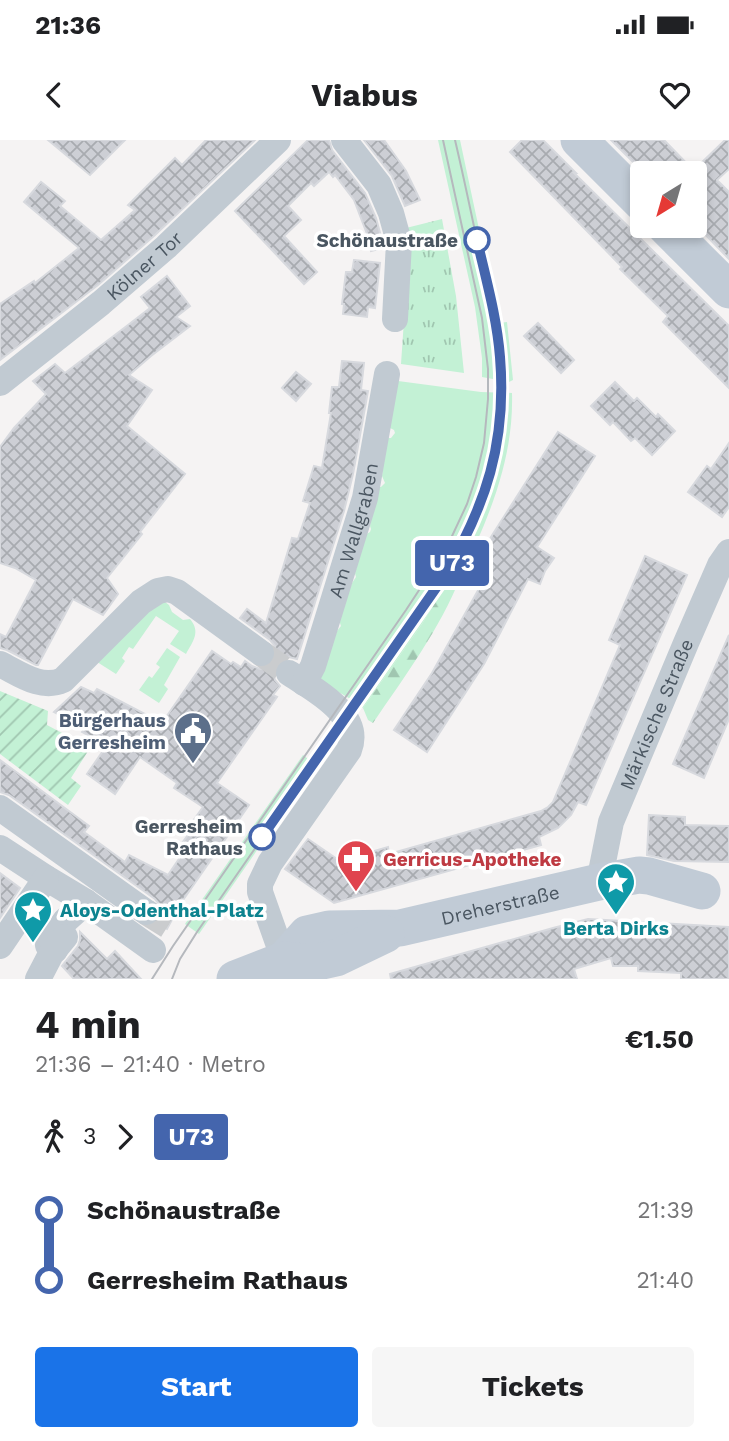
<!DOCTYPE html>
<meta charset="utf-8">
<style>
body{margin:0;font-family:"Work Sans",sans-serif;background:#f6f6f6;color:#202124;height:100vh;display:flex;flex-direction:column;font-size:26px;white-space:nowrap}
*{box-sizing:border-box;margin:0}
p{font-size:23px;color:#757577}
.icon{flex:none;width:38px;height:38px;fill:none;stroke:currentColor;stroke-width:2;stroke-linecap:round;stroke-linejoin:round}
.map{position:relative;height:839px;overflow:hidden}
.sheet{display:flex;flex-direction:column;background:#fff;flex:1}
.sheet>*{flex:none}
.badge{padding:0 14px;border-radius:5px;font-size:24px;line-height:46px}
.needle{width:46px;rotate:217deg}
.buttons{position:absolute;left:630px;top:21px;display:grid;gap:14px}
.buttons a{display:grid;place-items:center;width:77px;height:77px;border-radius:7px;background:#fff;box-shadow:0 4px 10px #0003;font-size:35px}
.map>.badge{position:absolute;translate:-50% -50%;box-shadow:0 0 0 4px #fff}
.legs{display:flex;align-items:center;gap:10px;height:77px;padding:0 35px;font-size:23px}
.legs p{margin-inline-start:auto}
.headline{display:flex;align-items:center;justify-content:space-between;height:119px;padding:0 35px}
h1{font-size:38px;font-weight:700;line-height:52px}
.cta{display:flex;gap:14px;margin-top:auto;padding:14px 35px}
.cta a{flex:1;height:80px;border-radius:7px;background:#1a73e8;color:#fff;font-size:28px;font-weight:700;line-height:80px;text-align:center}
.cta a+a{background:#f6f6f6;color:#202124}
ul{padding:0 35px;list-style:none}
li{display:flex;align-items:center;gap:24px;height:70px;font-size:26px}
li i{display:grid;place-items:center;width:10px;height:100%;margin:0 9px;background:currentColor}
li i::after{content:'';width:18px;height:18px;margin:-9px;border:5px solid;border-radius:50%;background:#fff}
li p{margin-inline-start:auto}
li:first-child i{background:linear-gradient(#0000 50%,currentColor 0)}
li:last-child i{background:linear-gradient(currentColor 50%,#0000 0)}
.status{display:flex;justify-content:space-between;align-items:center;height:49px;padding:0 35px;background:#fff;direction:ltr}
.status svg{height:19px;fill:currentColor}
header{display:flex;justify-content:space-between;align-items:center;height:91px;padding:0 35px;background:#fff;font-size:32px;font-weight:700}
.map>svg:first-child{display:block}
.grass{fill:#c3f1d5}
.forest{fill:url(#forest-firs)}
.park{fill:url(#park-tufts)}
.garden{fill:url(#garden-furrows)}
.building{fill:url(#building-cross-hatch);stroke:#d7d9de;stroke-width:2}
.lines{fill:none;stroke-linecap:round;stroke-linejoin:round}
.street-tunnel{stroke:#caccce;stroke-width:26;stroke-dasharray:26 13;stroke-linecap:butt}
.street{stroke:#c1cad2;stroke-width:26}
.secondary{stroke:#c1cbd6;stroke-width:37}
.tram{stroke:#b5b8bd;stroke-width:2}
.line-1-casing{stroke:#fff;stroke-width:16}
.line-1{stroke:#4465ad;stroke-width:10}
.stop-1-dot{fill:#fff;stroke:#4465ad;stroke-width:3.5}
.labels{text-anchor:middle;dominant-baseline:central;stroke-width:7;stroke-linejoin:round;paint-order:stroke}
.stop-label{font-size:19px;font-weight:bold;fill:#4a5661;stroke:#fff;text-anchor:end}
.street-label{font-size:19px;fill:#4a5661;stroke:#fff}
.service-label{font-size:19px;font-weight:bold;fill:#4e5e75;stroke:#fff;text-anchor:end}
.health-label{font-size:19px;font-weight:bold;fill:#be3a42;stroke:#fff;text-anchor:start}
.culture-label{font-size:19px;font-weight:bold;fill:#0d838f;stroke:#fff;text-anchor:start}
</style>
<div class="status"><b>21:36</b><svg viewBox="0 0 49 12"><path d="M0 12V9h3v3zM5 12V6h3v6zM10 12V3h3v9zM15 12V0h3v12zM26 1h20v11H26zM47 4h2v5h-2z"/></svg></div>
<header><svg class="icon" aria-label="back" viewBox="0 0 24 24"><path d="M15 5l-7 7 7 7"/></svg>Viabus<svg class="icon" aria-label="heart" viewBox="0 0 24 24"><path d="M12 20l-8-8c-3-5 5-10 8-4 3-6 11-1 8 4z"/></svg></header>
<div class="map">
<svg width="729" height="839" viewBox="0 0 729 839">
<defs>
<pattern id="forest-firs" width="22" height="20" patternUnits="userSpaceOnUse" patternTransform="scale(1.75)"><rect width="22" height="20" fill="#c3f1d5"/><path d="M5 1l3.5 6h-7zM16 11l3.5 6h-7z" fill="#a0c6b0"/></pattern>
<pattern id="park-tufts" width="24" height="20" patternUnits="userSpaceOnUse" patternTransform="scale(1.75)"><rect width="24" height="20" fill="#c3f1d5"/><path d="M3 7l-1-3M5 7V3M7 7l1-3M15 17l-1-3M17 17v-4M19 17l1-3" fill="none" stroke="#a0c6b0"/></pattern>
<pattern id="garden-furrows" width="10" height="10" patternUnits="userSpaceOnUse" patternTransform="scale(1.75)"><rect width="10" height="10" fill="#c3f1d5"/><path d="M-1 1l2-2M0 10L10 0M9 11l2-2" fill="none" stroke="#a0c6b0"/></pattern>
<pattern id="building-cross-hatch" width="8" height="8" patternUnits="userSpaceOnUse" patternTransform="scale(1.75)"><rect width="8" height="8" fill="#cdcfd5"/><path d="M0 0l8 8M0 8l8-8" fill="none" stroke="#a8abb0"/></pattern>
</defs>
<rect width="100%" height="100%" fill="#f5f3f3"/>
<g class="grass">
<polygon points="438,0 460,0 499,183 507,182 513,240 509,242 482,237 482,218 475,167"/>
<path d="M 398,241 L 481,252 L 512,253 C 514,318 489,378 461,436 L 454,431 L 422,484 L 363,568 C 349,556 333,551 320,539 L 337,491 L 341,486 L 339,480 L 352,443 L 356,437 L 355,433 L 365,395 L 370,392 L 371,389 L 370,386 L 376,347 L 381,347 L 385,343 L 382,336 L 386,298 L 391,298 L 395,293 L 394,290 L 388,287 Z"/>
<path d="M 165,462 L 169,465 L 172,472 L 183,480 L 190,479 C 201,492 193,501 186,514 L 170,504 L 179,491 L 156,476 L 133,509 L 129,507 L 122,518 L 125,521 L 116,534 L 94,520 L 148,466 Z"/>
<polygon points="167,508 180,517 164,545 168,549 159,563 139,550 149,536 152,538 160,527 156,524"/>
<polygon points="303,615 316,625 199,794 185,784"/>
</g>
<path class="forest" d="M 454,431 L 461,436 C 440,489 405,536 373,583 L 368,580 L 363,568 L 422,484 Z"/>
<polygon class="park" points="442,79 456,156 464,233 401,224 409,107 406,88"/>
<polygon class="garden" points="0,551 48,571 47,585 90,608 71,638 81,646 68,665 0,614"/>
<g class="building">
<polygon points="48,0 125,0 90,35"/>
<polygon points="206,0 255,0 155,95 98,145 0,220 0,164 34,141 35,143 79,108 24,62 41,42 65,61 60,66 101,100 135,70 128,65 175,18 182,25"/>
<polygon points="308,0 329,0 332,10 365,53 376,78 383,104 383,108 371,111 367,94 354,60 335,35 333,37 329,32 314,46 311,43 288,66 301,80 284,96 317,132 304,144 235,71"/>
<polygon points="364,0 384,0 406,31 420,60 405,66 392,36"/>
<polygon points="522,0 543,0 576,33 574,33 729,186 729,248 663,182 668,176 620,129 622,127 510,12"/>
<polygon points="611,0 664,0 695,32 695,29 725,0 729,0 729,29 717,40 729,52 729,119 695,84 695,33 644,33"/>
<polygon points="354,120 380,123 375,168 368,167 367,177 343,174 344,164 342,164 346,132 352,132"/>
<polygon points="167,136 190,166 176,177 190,186 151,216 129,235 152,250 127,286 185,334 140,392 142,394 107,438 118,454 103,475 73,459 38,525 36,525 7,510 0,508 0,494 6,497 36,440 15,428 0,423 0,307 14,288 46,254 33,241 55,224 65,233 128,185 150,168 141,157"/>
<polygon points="538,183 574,220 561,233 524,196"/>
<polygon points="342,221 364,223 361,250 368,251 353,334 344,371 297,519 289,517 282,519 276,524 273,533 275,540 280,546 273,555 277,557 217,643 249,665 181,763 167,789 156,783 159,781 162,773 160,765 155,759 9,655 0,652 0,620 89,686 84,692 125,722 129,715 168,735 187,707 182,703 196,684 193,681 203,667 174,648 177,643 140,617 115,654 87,634 107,605 82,592 85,588 54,572 81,547 94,553 97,549 162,583 212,511 231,524 233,522 241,527 245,521 252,526 260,529 267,528 273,523 276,515 275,506 270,500 240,478 247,469 266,483 292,398 298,399 310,363 303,361 314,326 322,328 331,273 329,273 332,247 339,247"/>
<polygon points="296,232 311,244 296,261 282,248"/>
<polygon points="615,242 634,261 637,258 656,277 658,274 675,291 652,315 635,298 631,301 613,282 610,285 591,266"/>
<polygon points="558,292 595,316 537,407 554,418 545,431 540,444 528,439 484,524 427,612 394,590 432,533 481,445 472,442 491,397"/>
<polygon points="729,303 729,367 722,377 688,352 707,326 711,329"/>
<polygon points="645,416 687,435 586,665 578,662 571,675 558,688 539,697 541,705 334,763 285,729 308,699 340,721 388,707 389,714 541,671 548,667 553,662 620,505 609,500"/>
<polygon points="729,495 729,579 704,638 673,624"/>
<polygon points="649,675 685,677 685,685 729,686 729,722 674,721 647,715"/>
<polygon points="0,733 20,748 0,778"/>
<polygon points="588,779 729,787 729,839 681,839 681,833 638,831 638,826 613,826 611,818 574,829 577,839 391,839 390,834 553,788"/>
<polygon points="80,792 107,819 115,811 141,839 74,839 62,826 78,806 80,800"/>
</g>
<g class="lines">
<g class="street-tunnel">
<polyline points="261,513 289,533"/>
<polyline points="146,772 170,787"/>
</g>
<g class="street">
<polyline points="344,0 379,45 391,73 399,102 395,179"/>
<path id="s1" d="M 0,243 L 101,163 L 166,107 L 278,0"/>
<path d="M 0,524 C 20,534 41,550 63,540 L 141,462 L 158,451 L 168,449 L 177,452 L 261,513"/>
<path d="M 289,533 C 313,549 363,574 349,610 L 270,723 L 260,744 L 260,752 L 289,834"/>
<path id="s2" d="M 304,543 L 313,526 L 365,358 L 387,234"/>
<polyline points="0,668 146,772"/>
<polyline points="0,708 46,738 86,762 153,810"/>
<path id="s3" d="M 599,742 L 611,682 L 686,503 L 720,425 L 729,412"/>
<polyline points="0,806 46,738"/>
<polyline points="55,810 48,805 65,781 86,762"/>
<polyline points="38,839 51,814 65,797"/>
</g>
<g class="secondary">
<polyline points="579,0 642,63"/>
<polyline points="665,86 729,150"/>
<path id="s4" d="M 284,820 L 307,794 L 329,789 L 400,788 L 599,742 L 639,735 L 649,736 L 702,751"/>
<polyline points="235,839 284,820 313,823 336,818 386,794"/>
</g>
<g class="tram">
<polyline points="152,839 173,806 406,470 446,409 467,364 476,337 484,303 488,259 488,229 482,178 443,0"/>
<path d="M 172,839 L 180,819 L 197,792 L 443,438 C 471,392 493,343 499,289 C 506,230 493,173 480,115 C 472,77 464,38 455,0"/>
</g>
</g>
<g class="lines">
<defs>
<path id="line-1" d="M 262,697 L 443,438 C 486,366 507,302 500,217 C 497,178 486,139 477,100"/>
</defs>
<use href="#line-1" class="line-1-casing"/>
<use href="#line-1" class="line-1"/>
</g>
<defs>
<symbol id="civic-pin" viewBox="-11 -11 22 30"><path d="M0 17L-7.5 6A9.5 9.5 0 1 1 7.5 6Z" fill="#5c6f8a" stroke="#fff"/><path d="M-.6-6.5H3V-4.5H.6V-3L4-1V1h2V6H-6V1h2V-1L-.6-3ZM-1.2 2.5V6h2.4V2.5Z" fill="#fff"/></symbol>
<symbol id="pharmacy-pin" viewBox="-11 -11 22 30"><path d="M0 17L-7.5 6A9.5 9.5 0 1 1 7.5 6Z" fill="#e0444e" stroke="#fff"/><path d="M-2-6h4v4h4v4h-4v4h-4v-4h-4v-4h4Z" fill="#fff"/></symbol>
<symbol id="sight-pin" viewBox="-11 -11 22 30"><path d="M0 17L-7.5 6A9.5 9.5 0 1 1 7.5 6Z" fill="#0f9aa8" stroke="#fff"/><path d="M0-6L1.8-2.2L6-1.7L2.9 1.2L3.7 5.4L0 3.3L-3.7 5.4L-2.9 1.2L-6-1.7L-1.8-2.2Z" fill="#fff"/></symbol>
</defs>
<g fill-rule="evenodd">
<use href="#civic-pin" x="171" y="569" width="44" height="60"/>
<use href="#pharmacy-pin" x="334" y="697" width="44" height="60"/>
<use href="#sight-pin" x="594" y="720" width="44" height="60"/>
<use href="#sight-pin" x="11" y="748" width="44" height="60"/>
</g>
<g class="stop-1-dot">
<circle cx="477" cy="100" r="12"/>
<circle cx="262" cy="697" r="12"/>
</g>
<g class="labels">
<g class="stop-label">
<text x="458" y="100">Schönaustraße</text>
<text x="243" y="686">Gerresheim<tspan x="243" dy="22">Rathaus</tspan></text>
</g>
<g class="street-label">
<text stroke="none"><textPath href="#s1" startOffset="186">Kölner Tor</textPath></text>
<text stroke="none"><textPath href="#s2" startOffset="161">Am Wallgraben</textPath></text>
<text stroke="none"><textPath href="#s3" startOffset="178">Märkische Straße</textPath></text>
<text stroke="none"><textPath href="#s4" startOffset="231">Dreherstraße</textPath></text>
</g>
<g class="service-label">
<text x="166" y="580">Bürgerhaus<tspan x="166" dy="22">Gerresheim</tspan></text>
</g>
<g class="health-label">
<text x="383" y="719">Gerricus-Apotheke</text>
</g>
<g class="culture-label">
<text x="60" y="770">Aloys-Odenthal-Platz</text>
<text x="616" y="788" text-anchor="middle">Berta Dirks</text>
</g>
</g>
</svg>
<div class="buttons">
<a><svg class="needle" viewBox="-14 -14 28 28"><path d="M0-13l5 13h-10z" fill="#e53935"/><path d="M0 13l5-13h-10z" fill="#757577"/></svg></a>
</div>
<b class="badge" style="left:452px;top:423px;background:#4465ad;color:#fff">U73</b>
</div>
<section class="sheet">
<div class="headline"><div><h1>4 min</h1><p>21:36 – 21:40 · Metro</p></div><b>€1.50</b></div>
<div class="legs"><svg class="icon" aria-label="walk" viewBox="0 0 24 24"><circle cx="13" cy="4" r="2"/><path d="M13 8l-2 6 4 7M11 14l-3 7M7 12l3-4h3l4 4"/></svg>3<svg class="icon" aria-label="forward" viewBox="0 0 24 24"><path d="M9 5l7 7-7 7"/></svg><b class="badge" style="background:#4465ad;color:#fff">U73</b></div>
<ul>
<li><i style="color:#4465ad"></i><b>Schönaustraße</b><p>21:39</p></li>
<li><i style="color:#4465ad"></i><b>Gerresheim Rathaus</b><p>21:40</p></li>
</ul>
<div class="cta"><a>Start</a><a>Tickets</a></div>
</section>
